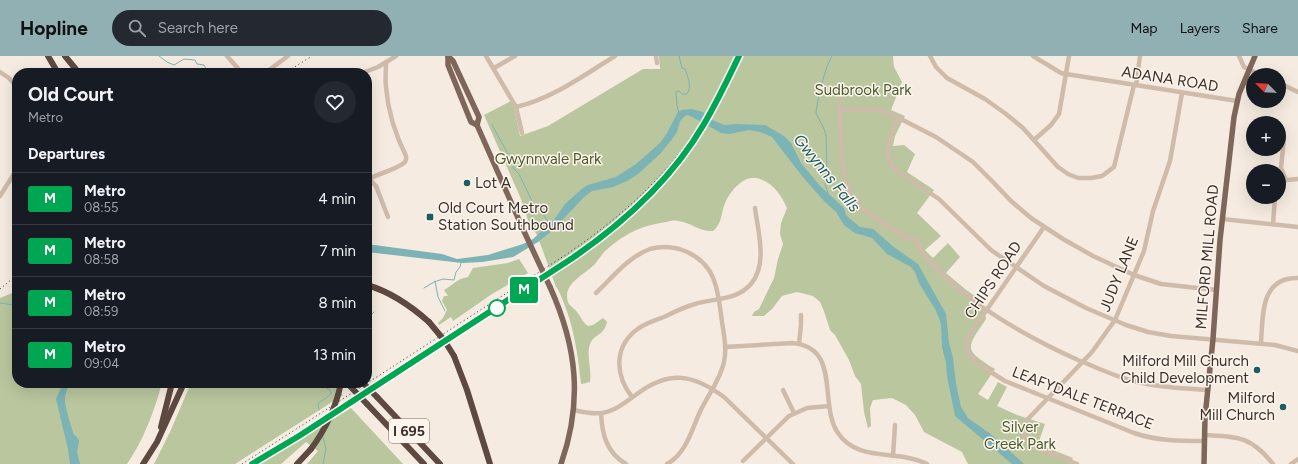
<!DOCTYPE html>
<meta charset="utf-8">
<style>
body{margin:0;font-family:Figtree,sans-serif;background:#242831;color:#f1f3f6;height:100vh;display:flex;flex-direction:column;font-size:15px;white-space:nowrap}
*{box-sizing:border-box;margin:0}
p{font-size:13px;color:#9ea1a6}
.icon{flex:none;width:22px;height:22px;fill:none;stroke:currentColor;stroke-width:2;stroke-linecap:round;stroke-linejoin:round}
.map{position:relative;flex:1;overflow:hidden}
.side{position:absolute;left:12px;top:12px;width:360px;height:320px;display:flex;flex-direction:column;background:#171b24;border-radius:16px;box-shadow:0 4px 16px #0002}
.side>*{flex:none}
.badge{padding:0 8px;border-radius:3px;font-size:14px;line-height:26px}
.needle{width:26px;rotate:294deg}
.tools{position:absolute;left:1246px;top:12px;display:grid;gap:8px}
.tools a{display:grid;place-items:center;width:40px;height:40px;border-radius:50%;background:#171b24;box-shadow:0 4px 16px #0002;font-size:20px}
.map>.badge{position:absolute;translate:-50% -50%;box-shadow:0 0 0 2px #fff}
h2{padding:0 16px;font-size:15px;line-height:36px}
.round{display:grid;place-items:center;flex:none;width:42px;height:42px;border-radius:21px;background:#242831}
.headline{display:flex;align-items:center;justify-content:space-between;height:68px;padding:0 16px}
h1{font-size:19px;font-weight:700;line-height:30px}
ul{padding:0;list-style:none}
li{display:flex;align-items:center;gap:12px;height:52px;padding:0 16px;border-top:1px solid #363941}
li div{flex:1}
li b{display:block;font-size:15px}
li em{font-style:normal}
li .badge{min-width:44px;font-weight:700;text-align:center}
header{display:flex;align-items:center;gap:24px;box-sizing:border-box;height:56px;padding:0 20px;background:#91b0b3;color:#111}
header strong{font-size:19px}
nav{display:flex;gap:22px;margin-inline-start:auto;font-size:14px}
.search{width:280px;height:36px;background:#242831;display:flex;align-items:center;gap:10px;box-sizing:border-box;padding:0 14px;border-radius:22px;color:#9ea1a6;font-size:15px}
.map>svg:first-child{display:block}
.green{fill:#b9c69e}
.water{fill:#7cb3b5}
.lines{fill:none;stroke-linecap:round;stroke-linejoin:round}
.stream{stroke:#7cb3b5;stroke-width:1}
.minor{stroke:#cfbbaa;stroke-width:4.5}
.major{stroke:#7f665a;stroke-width:5.5}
.highway{stroke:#5d4940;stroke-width:6}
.rail{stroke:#3c2f2a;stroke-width:1;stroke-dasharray:1 3;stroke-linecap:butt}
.major-bridge{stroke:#7f665a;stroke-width:5.5}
.highway-bridge{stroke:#5d4940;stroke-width:6}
.line-casing{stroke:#fff;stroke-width:9}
.line{stroke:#00a651;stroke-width:6}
.poi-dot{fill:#1b5d61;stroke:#fcf5ed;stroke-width:1.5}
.stop-dot{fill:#fff;stroke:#00a651;stroke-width:2}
.labels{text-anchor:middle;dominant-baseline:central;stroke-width:3;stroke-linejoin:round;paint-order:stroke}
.shield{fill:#fcf5ed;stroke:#766a64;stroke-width:1}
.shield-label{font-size:14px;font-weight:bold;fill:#3c2f2a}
.street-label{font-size:15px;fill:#3c2f2a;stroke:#fcf5ed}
.park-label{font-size:15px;fill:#4b5c2b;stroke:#fcf5ed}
.poi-label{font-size:15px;fill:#3c2f2a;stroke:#fcf5ed;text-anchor:start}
.water-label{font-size:16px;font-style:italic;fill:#1b5d61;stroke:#fcf5ed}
</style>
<header>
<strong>Hopline</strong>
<div class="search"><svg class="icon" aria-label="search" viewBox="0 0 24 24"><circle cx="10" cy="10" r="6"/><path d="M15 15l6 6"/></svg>Search here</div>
<nav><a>Map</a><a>Layers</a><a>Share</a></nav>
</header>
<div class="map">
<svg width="1298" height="408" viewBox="0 0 1298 408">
<rect width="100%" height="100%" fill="#f5ebe0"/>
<g class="green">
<path d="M 659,0 L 893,0 L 894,11 L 902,26 L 891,54 L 905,60 L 895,80 L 893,90 L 904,89 L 915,98 L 907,116 L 934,134 L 917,157 L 941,180 L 925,194 L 933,202 L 948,187 L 960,201 L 946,217 L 965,233 L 983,246 L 986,263 C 966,293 963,293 995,313 L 978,338 L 988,344 L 998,326 L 1007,331 L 997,350 L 1017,359 L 1045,368 L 1038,388 L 1073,402 L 1070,408 L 968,408 L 962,396 L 924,376 L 915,359 L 906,349 L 892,342 L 873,344 L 870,352 L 871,370 L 868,372 L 864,356 L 861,328 L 855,320 L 849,304 L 835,279 L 830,274 L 824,255 L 820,246 L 813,240 L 797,236 L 789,238 L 782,240 L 772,253 L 764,260 L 752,260 L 754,256 L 759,253 L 774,222 L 778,203 L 783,188 L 780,178 L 781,167 L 787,152 C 781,139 774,128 760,123 C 745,117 731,134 725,147 C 721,157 722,168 713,175 C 700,176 690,166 678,165 C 674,164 670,165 666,166 C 640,170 624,178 604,196 C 601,200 598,204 595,208 C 584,219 560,229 569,248 C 571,251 575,253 577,256 C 582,262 582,266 588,270 L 593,269 L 603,262 L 607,266 C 604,280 594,278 590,288 C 586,299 592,314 590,326 L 582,328 L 581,328 C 578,299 574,271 563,245 C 561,240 559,234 556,231 L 543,195 L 536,177 L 531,173 L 521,143 L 484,59 L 511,45 L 514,51 L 520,80 L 548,70 L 643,13 L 660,13 Z"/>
<path d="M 519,203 L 528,217 L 492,238 L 453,265 L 451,261 L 439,269 L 438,267 L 443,262 L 447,254 L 442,245 L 444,240 L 448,240 L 444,234 C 455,228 456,223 468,221 L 473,212 L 508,207 Z"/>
<path d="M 17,235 L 17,327 L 162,327 C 154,356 144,383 127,408 L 0,408 L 0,242 Z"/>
<polygon points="191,327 332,327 343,339 235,408 154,408 170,376"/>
<polygon points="351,352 403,408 307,408 318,395 306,386 281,408 259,408"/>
</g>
<g class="water">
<polygon points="692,53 703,56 710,63 724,69 737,68 765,69 784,80 791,87 801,107 820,130 844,152 846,159 850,163 860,171 873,173 895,192 918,208 946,258 949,287 953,302 956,328 961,351 968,362 992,379 1024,408 1012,408 955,360 947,320 946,307 942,291 941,269 939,262 935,253 919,227 915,216 911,211 887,198 872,182 855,177 844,169 836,156 823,144 802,120 772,81 760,76 749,74 729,78 721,77 694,62 688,59 685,60 680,65 677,76 673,82 660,98 638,118 627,125 613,131 592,135 584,141 553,174 538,186 513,201 482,206 462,207 367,196 367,188 442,198 457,203 488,199 523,188 533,183 554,164 565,148 583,132 588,129 616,121 636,108 660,87 667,77 678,56 682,54"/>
<path d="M 61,327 L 69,327 C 68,332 65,338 65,343 C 64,348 72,373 74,379 L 77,381 L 79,385 L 77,396 L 80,408 L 70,408 L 68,393 L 56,343 L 61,332 Z"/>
</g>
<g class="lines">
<g class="stream">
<polyline points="159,0 167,6 174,9 184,3 195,4 197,8 204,9 207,15 211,17"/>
<path d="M 679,0 L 682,12 L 685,13 C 688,21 692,30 687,38 L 682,38 L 679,35 L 676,36 L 677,50 L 679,57"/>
<polyline points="492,69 514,109 513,112 519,118 533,147 538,151 550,168"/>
<path d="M 828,138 L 825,128 L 827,113 L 826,79 L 824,73 L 816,57 C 817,44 825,11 832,0"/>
<polyline points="435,225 438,241 445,255"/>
<polyline points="424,232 434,226 443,223 454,224 456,216 460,211 461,207"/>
<polyline points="0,247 14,249 17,249"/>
<polyline points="367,263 374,256"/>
<path d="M 318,327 L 330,334 L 331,337 C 328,343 322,343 318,348 L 319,354"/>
<polyline points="323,408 326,393 323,381"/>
</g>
<g class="minor">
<polyline points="227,0 242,17"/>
<polyline points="486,0 516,51 522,77"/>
<polyline points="656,0 657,7"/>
<polyline points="930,0 936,11 947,22 985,43 1006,58 1023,72 1058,111 1068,118 1078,122 1091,122 1102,120 1114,111 1134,29"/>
<polyline points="1033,0 1061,17 1066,18 1237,45"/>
<polyline points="1239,0 1244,11 1260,19"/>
<polyline points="494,12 515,0"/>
<polyline points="0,16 9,22 17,31"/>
<polyline points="265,17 288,0"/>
<polyline points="362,17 378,11 396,0"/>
<polyline points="1279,27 1298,36"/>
<polyline points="1136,29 1140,0"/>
<path d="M 839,40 C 840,55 840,69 841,84 C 842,113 843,139 869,158 L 908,182 L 918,185 C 919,197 928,204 936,212 C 975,252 1027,281 1078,304 C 1093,310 1108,317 1123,322 C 1150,331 1179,332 1207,334"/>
<path d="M 516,51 C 552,43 584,19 615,0"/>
<polyline points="840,54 878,54 889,57 936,81 973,106 992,125 1011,145 1031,162 1063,183 1093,200 1134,219 1161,228 1216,234"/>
<polyline points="898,62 891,79 888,91 888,101 894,113 939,143 991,194 1044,230 1086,252 1126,269 1148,276 1171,280 1275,289 1298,295"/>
<polyline points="1284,82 1281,112 1286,124"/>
<polyline points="1034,84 1051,69 1059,58 1069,0"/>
<polyline points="367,114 372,126 376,130 388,161"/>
<path d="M 367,123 C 375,120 401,111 405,106 C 407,103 406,103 406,100 C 395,78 388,56 386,31 C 385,23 386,15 386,6"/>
<polyline points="1279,130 1286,124 1298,123"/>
<polyline points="0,140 17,113"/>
<polyline points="1222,163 1298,171"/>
<polyline points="1273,168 1275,141"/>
<path d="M 1044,171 L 970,278 L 966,288 L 969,299 L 975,306 L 1005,325 L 1134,377 C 1157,385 1180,385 1204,385"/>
<path d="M 596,237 C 612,222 628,201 650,193 C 661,190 674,191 685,195 C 717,208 718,236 722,266 C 724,279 727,293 724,306 C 720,325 707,340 699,358 C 691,376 686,397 667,408"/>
<path d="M 1261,287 C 1263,260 1260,221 1298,222"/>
<polyline points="799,288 801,269 801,259"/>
<path d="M 725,291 L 792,287 C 842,291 818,348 838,377 C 858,407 898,393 927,408"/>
<polyline points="783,334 794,357"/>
<path d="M 632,341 C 615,319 613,290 639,272 C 647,267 656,264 664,261 C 674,256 684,251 695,248 C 714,242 736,245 751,228 C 768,208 758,176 755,152"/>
<path d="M 574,354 C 582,356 593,358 602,357 C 615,355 626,346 637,338 C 669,314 693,318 724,341 L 793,408"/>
<path d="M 601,357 C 602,378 606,396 626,408"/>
<path d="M 1204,379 C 1238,381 1251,380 1273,408"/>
<polyline points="893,400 895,369"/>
<polyline points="743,405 789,360 807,352 829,350"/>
<path d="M 1077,408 L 1032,390 C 1023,383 1021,373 1027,364 L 1092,296 L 1115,264 L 1144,195 L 1153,155 L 1170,105 L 1182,37"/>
<polyline points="1291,408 1298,403"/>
</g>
<g class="major">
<polyline points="448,0 448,9 471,66 477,69 522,171"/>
<polyline points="448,0 453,5 479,61 477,69"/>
<path d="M 550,231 C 577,291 583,345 561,408"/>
<polyline points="1204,408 1205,361 1213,283 1220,184 1234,61 1239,38 1255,0"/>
</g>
<g class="highway">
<polyline points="48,0 58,17"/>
<polyline points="65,0 79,17"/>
<path d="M 367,229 C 391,236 411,250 429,266"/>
<polyline points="454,300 467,334 490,408"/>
<polyline points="377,341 440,408"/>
<polyline points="367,348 424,408"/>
<polyline points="161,371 172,327"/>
<polyline points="143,408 157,386 184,327"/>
<polyline points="297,408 311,393"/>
</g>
<g class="rail">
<polyline points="285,17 312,0"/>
<polyline points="0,233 17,219"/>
<polyline points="268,398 318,367 571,203 596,186 614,171"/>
<path d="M 242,408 L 567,198 C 621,161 665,122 701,67 C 714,46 725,23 736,0"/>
</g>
<polyline class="major-bridge" points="522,171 550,231"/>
<g class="highway-bridge">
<polyline points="429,266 444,284 454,300"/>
<polyline points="347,327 367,348"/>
<polyline points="363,327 377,341"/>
<path d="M 311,393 C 325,374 336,351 341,327"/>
</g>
</g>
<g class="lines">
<defs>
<path id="line" d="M 252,408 L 299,380 L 571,203 C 624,167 672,123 704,68 C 717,46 728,23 739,0"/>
</defs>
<use href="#line" class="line-casing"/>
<use href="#line" class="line"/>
</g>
<g class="poi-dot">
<circle cx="467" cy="127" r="4"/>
<rect x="426" y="157" width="8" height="8" rx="2"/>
<circle cx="1257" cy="314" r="4"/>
<circle cx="1283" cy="351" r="4"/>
</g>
<circle class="stop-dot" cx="497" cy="252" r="8"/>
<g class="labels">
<rect class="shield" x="389" y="363" width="40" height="24" rx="3"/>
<g class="shield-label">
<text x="409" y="375">I 695</text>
</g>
<g class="street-label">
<text transform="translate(1170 23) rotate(9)">ADANA ROAD</text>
<text transform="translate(1207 201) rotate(-85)">MILFORD MILL ROAD</text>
<text transform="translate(1119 218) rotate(-68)">JUDY LANE</text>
<text transform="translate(993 224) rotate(-56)">CHIPS ROAD</text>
<text transform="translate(1083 342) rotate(21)">LEAFYDALE TERRACE</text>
</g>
<g class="park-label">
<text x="863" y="34">Sudbrook Park</text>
<text x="548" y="103">Gwynnvale Park</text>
<text x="1020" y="371">Silver<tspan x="1020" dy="17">Creek Park</tspan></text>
</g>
<g class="poi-label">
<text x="475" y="127">Lot A</text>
<text x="438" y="152">Old Court Metro<tspan x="438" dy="17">Station Southbound</tspan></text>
<text x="1249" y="305" text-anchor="end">Milford Mill Church<tspan x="1249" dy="17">Child Development</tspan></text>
<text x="1275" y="342" text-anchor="end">Milford<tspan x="1275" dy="17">Mill Church</tspan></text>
</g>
<g class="water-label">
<text transform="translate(827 117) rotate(51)">Gwynns Falls</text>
</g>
</g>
</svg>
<div class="tools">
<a><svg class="needle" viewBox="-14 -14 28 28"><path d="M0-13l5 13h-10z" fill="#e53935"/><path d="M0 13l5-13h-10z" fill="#9ea1a6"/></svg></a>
<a>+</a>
<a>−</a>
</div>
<b class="badge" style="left:524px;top:234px;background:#00a651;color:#fff">M</b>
<section class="side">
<div class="headline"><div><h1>Old Court</h1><p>Metro</p></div><a class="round"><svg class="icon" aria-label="heart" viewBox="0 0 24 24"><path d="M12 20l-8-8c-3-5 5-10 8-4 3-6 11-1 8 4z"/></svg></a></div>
<h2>Departures</h2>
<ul>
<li><span class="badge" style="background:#00a651;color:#fff">M</span><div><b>Metro</b><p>08:55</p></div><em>4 min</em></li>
<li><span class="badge" style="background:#00a651;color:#fff">M</span><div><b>Metro</b><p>08:58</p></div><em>7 min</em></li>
<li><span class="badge" style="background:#00a651;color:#fff">M</span><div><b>Metro</b><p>08:59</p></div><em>8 min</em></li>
<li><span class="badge" style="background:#00a651;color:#fff">M</span><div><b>Metro</b><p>09:04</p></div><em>13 min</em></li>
</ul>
</section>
</div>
